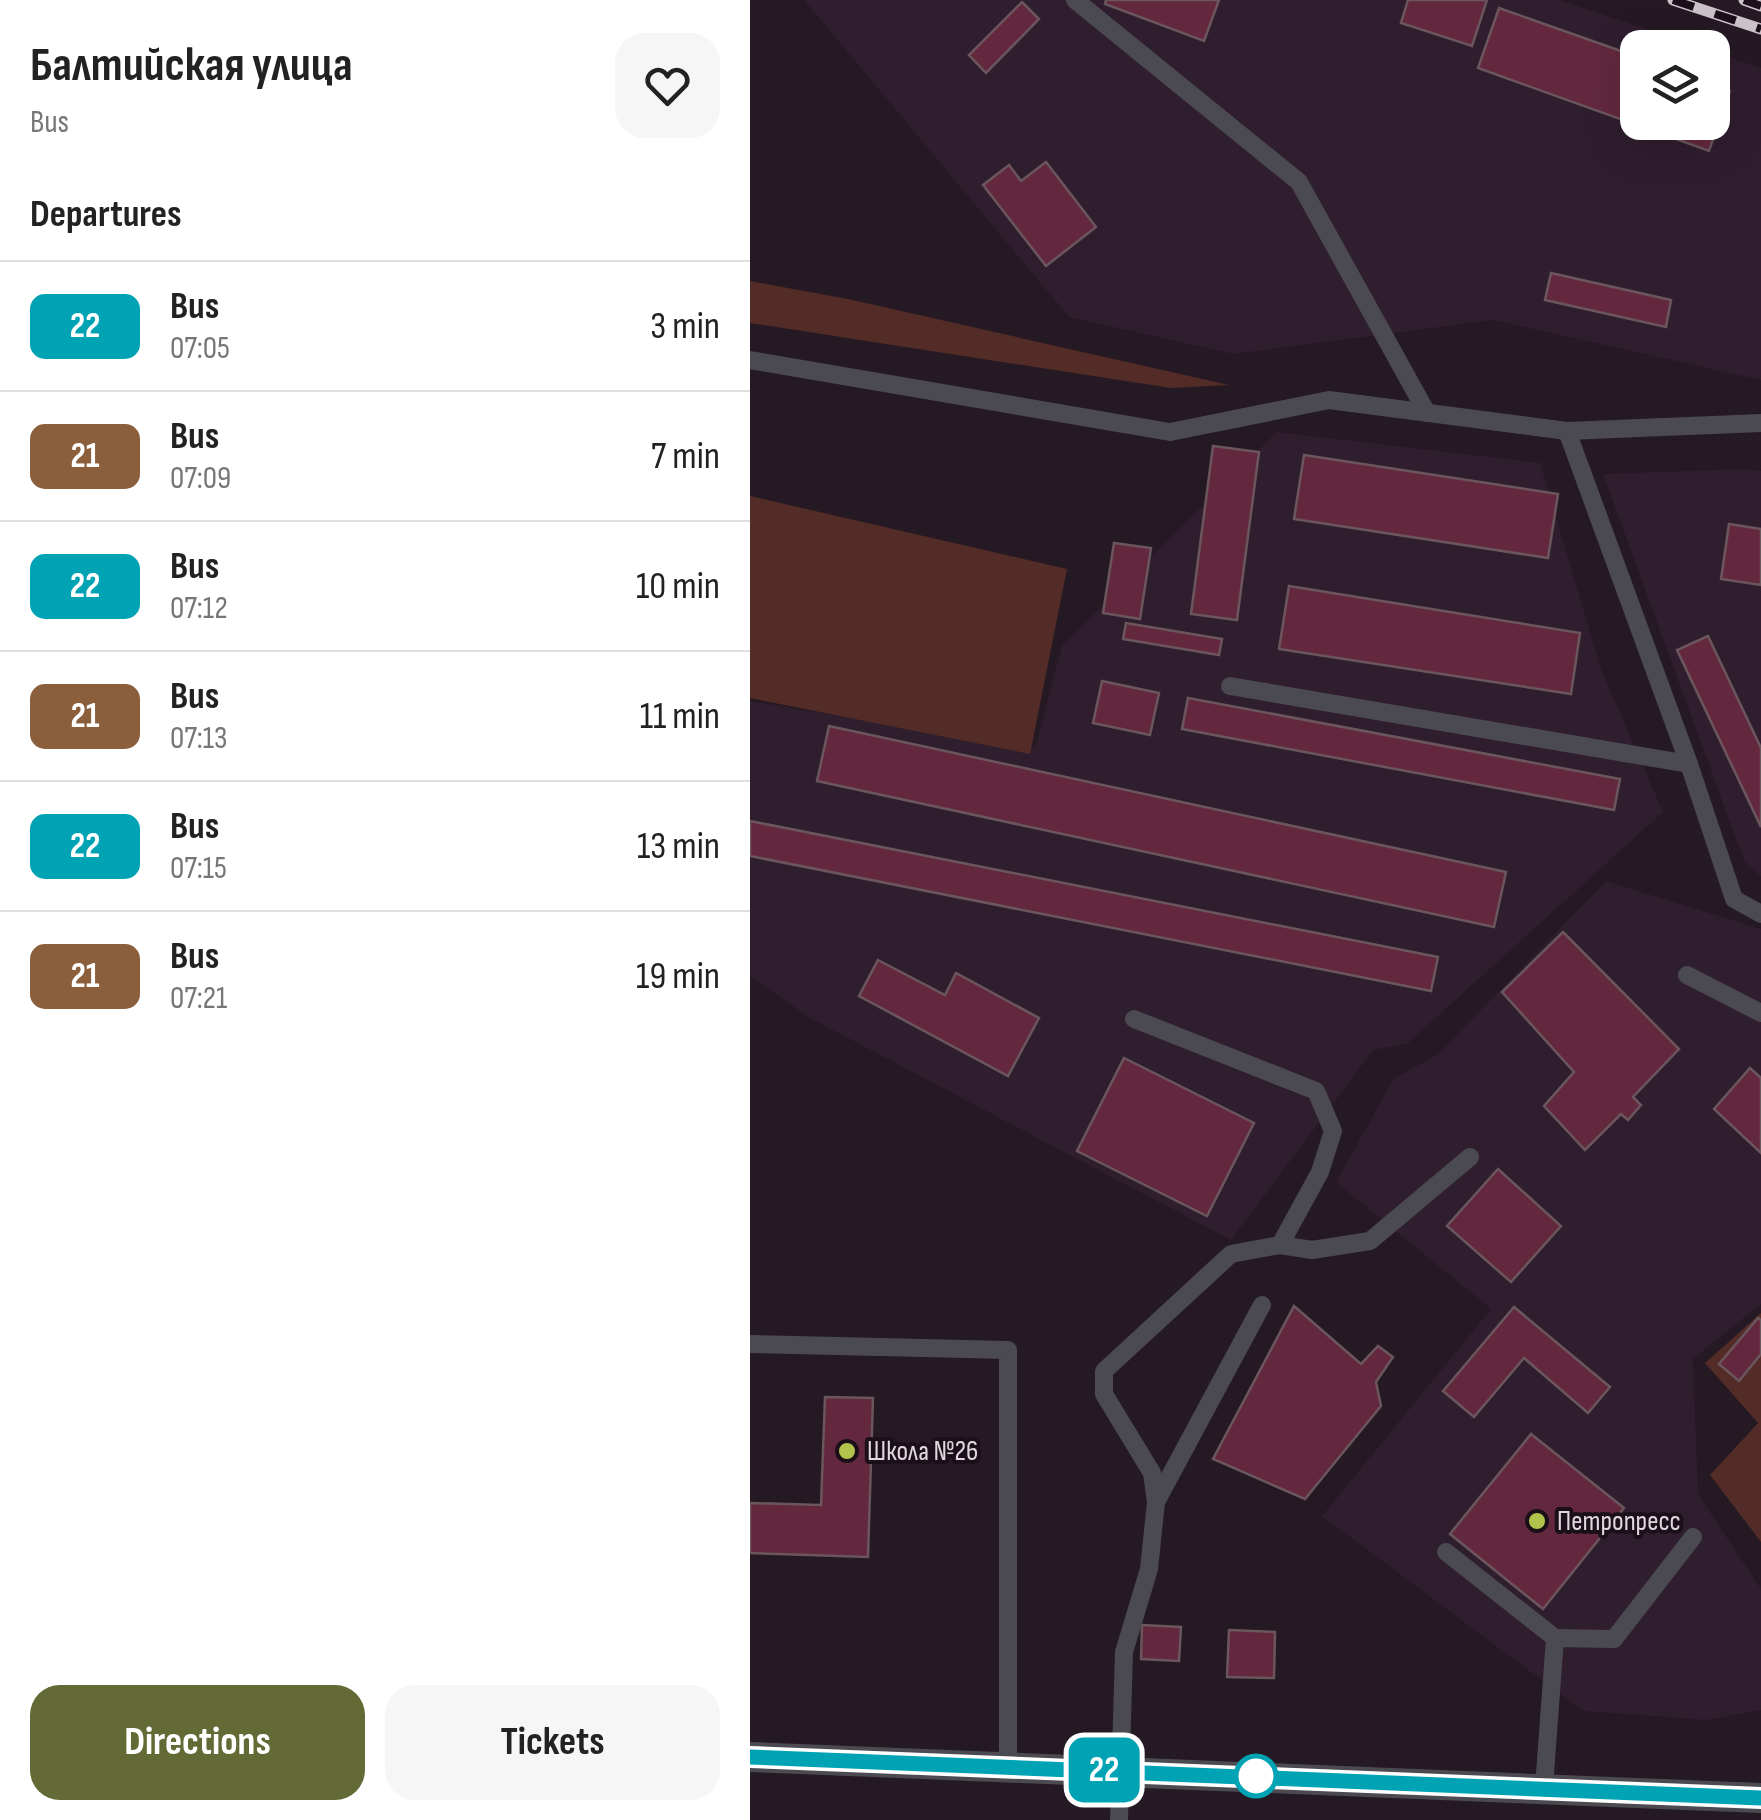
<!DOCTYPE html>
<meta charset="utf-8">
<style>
body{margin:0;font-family:"Sofia Sans Condensed",sans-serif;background:#f6f6f6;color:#222;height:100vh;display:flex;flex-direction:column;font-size:38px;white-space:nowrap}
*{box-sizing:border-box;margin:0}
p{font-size:32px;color:#767676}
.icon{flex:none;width:55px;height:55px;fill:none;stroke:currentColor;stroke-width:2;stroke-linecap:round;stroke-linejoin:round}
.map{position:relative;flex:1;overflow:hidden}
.drawer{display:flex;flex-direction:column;background:#fff;width:750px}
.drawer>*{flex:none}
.badge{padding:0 20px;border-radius:15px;font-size:35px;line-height:65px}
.tools{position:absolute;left:870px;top:30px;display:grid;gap:20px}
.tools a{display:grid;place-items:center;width:110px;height:110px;border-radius:20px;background:#fff;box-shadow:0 10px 40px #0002;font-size:50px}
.map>.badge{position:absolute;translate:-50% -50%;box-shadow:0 0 0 5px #fff}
h2{padding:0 30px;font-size:38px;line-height:90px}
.round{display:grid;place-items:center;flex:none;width:105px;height:105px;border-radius:30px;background:#f6f6f6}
.summary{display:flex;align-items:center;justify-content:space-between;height:170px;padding:0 30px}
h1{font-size:48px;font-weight:700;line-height:75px}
.primary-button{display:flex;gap:20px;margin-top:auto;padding:20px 30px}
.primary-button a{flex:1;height:115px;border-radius:30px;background:#636a35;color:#fff;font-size:40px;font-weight:700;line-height:115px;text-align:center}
.primary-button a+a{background:#f6f6f6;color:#222}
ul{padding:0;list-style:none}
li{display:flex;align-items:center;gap:30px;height:130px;padding:0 30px;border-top:2px solid #e0e0e0}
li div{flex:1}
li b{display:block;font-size:38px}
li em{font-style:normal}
li .badge{min-width:110px;font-weight:700;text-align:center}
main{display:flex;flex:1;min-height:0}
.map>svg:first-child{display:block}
.built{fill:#2f1e2e}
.green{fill:#532c27}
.building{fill:#63283e;stroke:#6a565c;stroke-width:2.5}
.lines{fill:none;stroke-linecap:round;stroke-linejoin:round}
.service{stroke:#4c4a51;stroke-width:18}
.tertiary{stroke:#4c4a51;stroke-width:30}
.rail-casing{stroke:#cbc2ca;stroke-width:11}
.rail{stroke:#1b101a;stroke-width:8;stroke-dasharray:22;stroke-linecap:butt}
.line-casing{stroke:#fff;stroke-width:22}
.line{stroke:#00a3b4;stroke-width:15}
.poi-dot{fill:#b2c34c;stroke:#1b101a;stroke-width:4}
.stop-dot{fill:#fff;stroke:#00a3b4;stroke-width:5}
.labels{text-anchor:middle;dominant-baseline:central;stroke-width:8;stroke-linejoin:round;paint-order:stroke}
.poi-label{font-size:28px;fill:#e0d7df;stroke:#1b101a;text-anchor:start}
</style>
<main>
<section class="drawer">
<div class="summary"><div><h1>Балтийская улица</h1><p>Bus</p></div><a class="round"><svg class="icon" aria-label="heart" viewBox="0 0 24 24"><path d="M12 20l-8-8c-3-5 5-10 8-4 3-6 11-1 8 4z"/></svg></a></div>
<h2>Departures</h2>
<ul>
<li><span class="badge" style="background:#00a3b4;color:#fff">22</span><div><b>Bus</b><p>07:05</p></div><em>3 min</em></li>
<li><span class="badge" style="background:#8b5e3c;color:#fff">21</span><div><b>Bus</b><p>07:09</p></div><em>7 min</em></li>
<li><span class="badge" style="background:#00a3b4;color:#fff">22</span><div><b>Bus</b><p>07:12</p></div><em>10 min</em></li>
<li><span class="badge" style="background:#8b5e3c;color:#fff">21</span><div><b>Bus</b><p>07:13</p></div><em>11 min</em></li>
<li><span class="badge" style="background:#00a3b4;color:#fff">22</span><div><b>Bus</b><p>07:15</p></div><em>13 min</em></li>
<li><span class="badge" style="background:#8b5e3c;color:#fff">21</span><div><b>Bus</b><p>07:21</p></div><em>19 min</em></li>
</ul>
<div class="primary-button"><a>Directions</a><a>Tickets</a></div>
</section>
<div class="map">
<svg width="1011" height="1820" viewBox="0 0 1011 1820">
<rect width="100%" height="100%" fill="#251924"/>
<g class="built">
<polygon points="54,0 809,0 950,47 888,48 888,122 962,122 963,52 1011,68 1011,380 743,320 483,354 319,317"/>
<polygon points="527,432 790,463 851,669 913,812 657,1044 623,1050 481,1240 58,1017 0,976 0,701 285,748 312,646"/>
<polygon points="992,469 1011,471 1011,877 994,861 853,474"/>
<polygon points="856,881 1011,929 1011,1304 943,1359 948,1494 1011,1589 1011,1710 957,1720 833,1711 572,1516 741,1309 586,1182 644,1078 687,1055"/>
</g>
<g class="green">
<polygon points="0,281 98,299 479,385 421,388 0,323"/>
<polygon points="0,496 317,569 280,754 0,698"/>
<polygon points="1011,1313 1011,1542 960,1475 1008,1423 955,1363"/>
</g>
<g class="building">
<polygon points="356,0 469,0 454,41 355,4"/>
<polygon points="658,0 737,0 722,46 651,23"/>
<polygon points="272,2 289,19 236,73 219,55"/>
<polygon points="749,8 888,57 888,122 962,122 962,84 980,91 959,151 728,68"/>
<polygon points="296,162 346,227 296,266 233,185 259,165 271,181"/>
<polygon points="801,273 921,300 916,327 795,300"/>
<polygon points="463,446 509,452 487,620 441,614"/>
<polygon points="554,455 808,494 798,558 544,519"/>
<polygon points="979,524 1011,529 1011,585 971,579"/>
<polygon points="364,543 401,548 390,619 353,613"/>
<polygon points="539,586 830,633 821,694 529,649"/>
<polygon points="376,623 472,639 469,655 373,639"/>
<polygon points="958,636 1011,748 1011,827 927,650"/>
<polygon points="352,681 409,693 400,735 343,723"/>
<polygon points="438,698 870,779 864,810 432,729"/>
<polygon points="79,726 756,872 744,927 67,781"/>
<polygon points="0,821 688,957 681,991 0,856"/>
<polygon points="813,932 929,1049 883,1097 891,1105 878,1120 871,1114 835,1150 794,1106 824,1072 752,992"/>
<polygon points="128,960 195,995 206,973 289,1018 258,1076 109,996"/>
<polygon points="374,1058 504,1123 457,1216 327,1151"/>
<polygon points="1000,1068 1011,1078 1011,1153 964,1109"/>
<polygon points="748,1169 811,1226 761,1282 697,1226"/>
<polygon points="544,1306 611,1364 628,1346 643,1357 626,1382 631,1406 555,1499 463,1459"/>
<polygon points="764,1307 860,1387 838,1413 774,1358 724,1417 693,1391"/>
<polygon points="1008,1318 1011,1320 1011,1354 989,1381 969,1364"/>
<polygon points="75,1397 123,1398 118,1557 0,1553 0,1503 71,1505"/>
<polygon points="781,1434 874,1508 793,1609 700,1534"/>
<polygon points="392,1625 431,1627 429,1661 391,1659"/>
<polygon points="479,1630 525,1632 524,1678 477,1677"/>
</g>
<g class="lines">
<g class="service">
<polyline points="325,0 549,182 677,413"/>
<polyline points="0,360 420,432 579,400 817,431 1011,423"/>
<polyline points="817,431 939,764 984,899 1011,914"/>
<polyline points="480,686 939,764"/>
<polyline points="937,975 1011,1013"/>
<polyline points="384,1019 566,1091 583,1131 570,1172 530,1245"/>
<polyline points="0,1344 258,1350 258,1768"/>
<polyline points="406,1502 512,1305"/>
<polyline points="696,1552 805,1638"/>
<polyline points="794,1787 805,1638 864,1639 943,1537"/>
<polyline points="369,1820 374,1652 399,1569 406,1502 402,1473 354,1394 354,1371 481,1254 530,1245 562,1250 620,1241 720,1157"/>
</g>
<polyline class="tertiary" points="0,1757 1011,1798"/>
<defs>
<g id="rail">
<polyline points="923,0 1011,29"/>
<polyline points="994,0 1011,6"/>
</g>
</defs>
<use href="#rail" class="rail-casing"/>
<use href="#rail" class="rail"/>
</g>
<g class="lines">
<defs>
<polyline id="line" points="0,1757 1011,1798"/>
</defs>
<use href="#line" class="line-casing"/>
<use href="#line" class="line"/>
</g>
<g class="poi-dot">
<circle cx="97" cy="1451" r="10"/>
<circle cx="787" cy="1521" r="10"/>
</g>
<circle class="stop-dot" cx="506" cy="1776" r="20"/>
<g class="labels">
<g class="poi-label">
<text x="117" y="1451">Школа №26</text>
<text x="807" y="1521">Петропресс</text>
</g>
</g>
</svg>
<div class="tools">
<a><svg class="icon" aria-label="layers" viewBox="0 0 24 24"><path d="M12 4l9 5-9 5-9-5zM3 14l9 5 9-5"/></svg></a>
</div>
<b class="badge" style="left:354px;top:1770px;background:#00a3b4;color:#fff">22</b>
</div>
</main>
